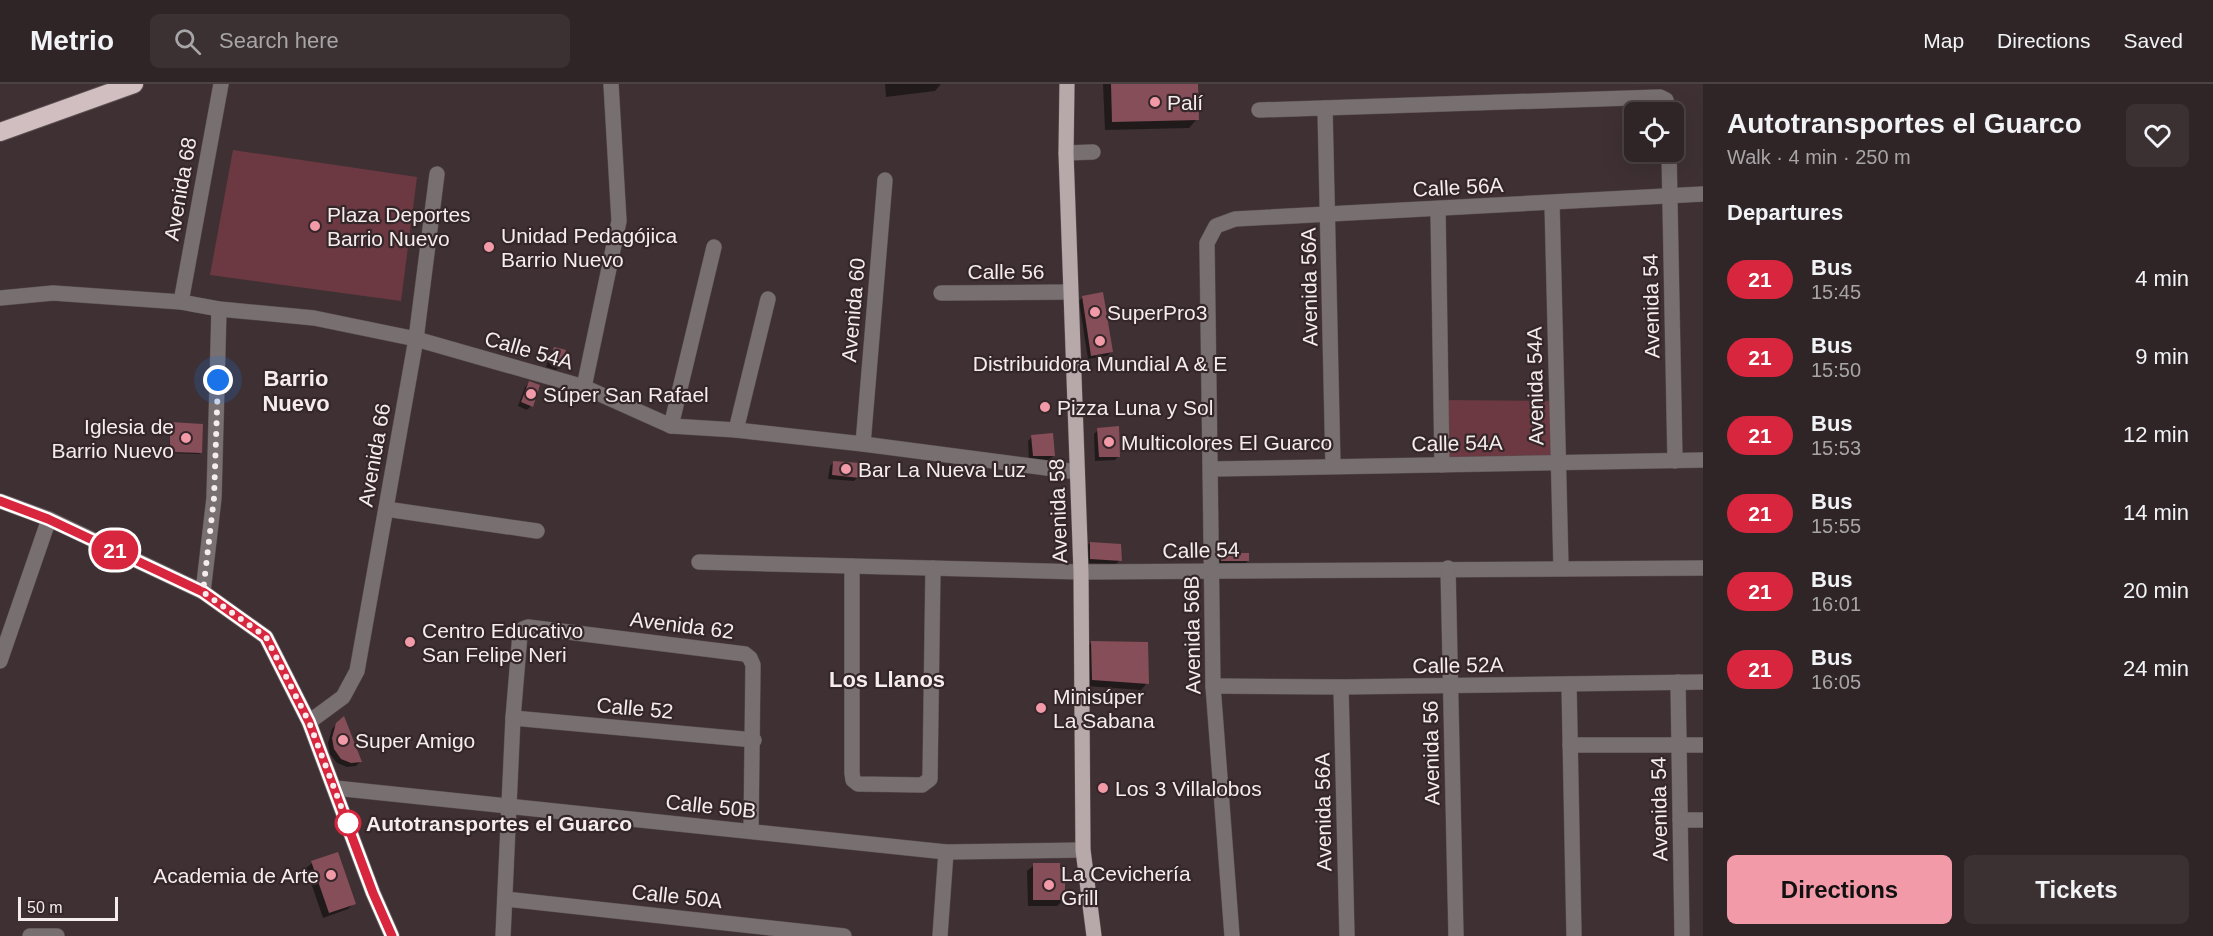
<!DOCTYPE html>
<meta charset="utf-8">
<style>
body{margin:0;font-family:Helvetica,sans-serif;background:#3b3132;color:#f1f3f6;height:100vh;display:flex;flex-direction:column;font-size:22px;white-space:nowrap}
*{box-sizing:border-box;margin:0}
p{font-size:20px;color:#a7a5a7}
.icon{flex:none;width:33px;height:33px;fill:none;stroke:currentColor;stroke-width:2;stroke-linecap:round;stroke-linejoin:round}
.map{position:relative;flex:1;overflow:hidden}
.details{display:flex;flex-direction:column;background:#2f2526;width:510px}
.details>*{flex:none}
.badge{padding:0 12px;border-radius:20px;font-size:21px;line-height:39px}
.fabs{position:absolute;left:1624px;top:18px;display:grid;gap:12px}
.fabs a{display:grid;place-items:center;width:60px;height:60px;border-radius:9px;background:#2f2526;box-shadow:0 6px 24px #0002,0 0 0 2px #4a4243;font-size:30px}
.scale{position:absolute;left:18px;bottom:15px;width:100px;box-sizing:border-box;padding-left:6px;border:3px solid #f5eced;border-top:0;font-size:16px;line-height:21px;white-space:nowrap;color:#f5eced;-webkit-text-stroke:4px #352729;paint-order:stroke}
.you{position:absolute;width:30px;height:30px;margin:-15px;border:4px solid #fff;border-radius:50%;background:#1a73e8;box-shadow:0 0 0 9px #1a73e833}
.map>.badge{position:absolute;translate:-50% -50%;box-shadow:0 0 0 3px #fff}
h2{padding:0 24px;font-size:22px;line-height:54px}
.round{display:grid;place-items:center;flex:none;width:63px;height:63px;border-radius:9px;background:#3b3132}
.summary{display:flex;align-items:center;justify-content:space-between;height:102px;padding:0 24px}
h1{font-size:28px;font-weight:700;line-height:45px}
.action{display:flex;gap:12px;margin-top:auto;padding:12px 24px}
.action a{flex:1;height:69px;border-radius:9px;background:#f39aa9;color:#111;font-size:24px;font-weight:700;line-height:69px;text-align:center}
.action a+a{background:#3b3132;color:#f1f3f6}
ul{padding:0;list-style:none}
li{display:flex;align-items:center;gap:18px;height:78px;padding:0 24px}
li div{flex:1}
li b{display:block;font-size:22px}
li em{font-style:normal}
li .badge{min-width:66px;font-weight:700;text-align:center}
header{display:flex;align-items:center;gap:36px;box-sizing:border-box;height:84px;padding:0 30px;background:#2f2526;border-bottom:2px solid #4a4243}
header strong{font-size:28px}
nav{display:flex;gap:33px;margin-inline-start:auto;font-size:21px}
.search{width:420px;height:54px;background:#3b3132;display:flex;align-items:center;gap:15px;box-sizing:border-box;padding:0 21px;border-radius:9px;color:#a7a5a7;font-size:22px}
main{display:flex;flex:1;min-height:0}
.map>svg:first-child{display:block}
.green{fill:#6c3942}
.shadow{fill:#0007}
.building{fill:#864e58}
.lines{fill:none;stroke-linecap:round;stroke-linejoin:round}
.minor-casing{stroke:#5c4f51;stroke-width:16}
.major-casing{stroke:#5c4f51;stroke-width:16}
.highway-casing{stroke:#5c4f51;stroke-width:20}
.minor{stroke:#776f70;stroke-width:15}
.major{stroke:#b7a8aa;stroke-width:15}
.highway{stroke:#d0bec1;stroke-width:18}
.line-casing{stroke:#fff;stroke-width:14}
.line{stroke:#d7263d;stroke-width:9}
.walk{stroke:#f5eced;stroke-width:6;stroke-dasharray:0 10.8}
.poi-dot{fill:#f39aa9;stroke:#352729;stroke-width:2}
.stop-dot{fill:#fff;stroke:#d7263d;stroke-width:3}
.labels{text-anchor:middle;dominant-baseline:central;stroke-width:4.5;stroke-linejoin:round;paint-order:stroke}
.poi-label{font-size:21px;fill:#f5eced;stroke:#352729;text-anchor:start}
.street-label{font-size:21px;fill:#f5eced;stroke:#352729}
.stop-label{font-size:21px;font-weight:bold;fill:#f5eced;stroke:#352729;text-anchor:start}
.neighbourhood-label{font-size:22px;font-weight:bold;fill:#f5eced;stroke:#352729}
</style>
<header>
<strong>Metrio</strong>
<div class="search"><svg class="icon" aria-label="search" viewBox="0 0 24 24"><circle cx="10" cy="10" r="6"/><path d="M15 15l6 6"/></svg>Search here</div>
<nav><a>Map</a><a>Directions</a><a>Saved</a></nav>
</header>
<main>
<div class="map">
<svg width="1703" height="852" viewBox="0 0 1703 852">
<rect width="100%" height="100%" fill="#3f3133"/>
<g class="green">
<polygon points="233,66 417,93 401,217 210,191"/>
<polygon points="1441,316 1556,317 1558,379 1442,381"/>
</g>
<g class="shadow">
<polygon points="885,0 941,0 935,7 886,13"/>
<polygon points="1103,0 1196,0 1197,35 1189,44 1105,46"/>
<polygon points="1083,213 1111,268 1107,272 1088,275 1079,217"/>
<polygon points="554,265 560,282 556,286 546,283 550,269"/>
<polygon points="529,299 531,322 527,326 518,322 525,303"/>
<polygon points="171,340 201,368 199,370 169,369"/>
<polygon points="1098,346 1119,372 1115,376 1095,377 1094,350"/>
<polygon points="1032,353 1053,372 1049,376 1029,376 1028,357"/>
<polygon points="834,378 858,393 854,397 828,395 830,382"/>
<polygon points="1090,459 1120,476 1116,480 1087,479 1086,463"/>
<polygon points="1222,471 1248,477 1244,481 1218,481 1218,475"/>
<polygon points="1092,558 1147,599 1141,606 1086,602 1085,565"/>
<polygon points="343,634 360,678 356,682 347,683 337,679 330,670 328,659 332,645"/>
<polygon points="312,779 354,819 348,825 323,834 306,784"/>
<polygon points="1034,781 1064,816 1057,822 1028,822 1027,787"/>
</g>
<g class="building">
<polygon points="1111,0 1198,0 1199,36 1112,38"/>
<polygon points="1103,208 1113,268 1091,272 1082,212"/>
<polygon points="554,263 566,266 561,283 549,279"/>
<polygon points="529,297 540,301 533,323 521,318"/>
<polygon points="170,338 203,340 202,369 170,368"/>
<polygon points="1119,342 1120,373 1099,373 1097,344"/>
<polygon points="1053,349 1055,372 1033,372 1031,351"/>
<polygon points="833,377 861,379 860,394 832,391"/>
<polygon points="1090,458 1121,460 1122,477 1090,475"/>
<rect x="1221" y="469" width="28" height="8"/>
<polygon points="1091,557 1148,558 1149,600 1092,596"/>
<polygon points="344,632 362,678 351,679 341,675 334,665 332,654 336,639"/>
<polygon points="338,768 356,820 329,829 311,777"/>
<polygon points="1033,779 1060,779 1060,785 1065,785 1065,816 1033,816"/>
</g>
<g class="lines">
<defs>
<g id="minor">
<polyline points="1325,24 1333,382"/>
<polyline points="1259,26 1660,13 1666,16 1669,28"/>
<polyline points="1669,68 1675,377"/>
<polyline points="1066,69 1093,68"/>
<polyline points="1552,119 1561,483"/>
<polyline points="1438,126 1442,381"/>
<polyline points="941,209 1070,208"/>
<polyline points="0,214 53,209 181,218 219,225 314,234 416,255 584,303 671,342 736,346 863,360 1077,388"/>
<polyline points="181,218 221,0"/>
<polyline points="584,303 619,137 611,0"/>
<polyline points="671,342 714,163"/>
<polyline points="736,346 768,215"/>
<polyline points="863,360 885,96"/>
<polyline points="1211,385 1703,376"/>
<polyline points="0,417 49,435 203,508 266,553 309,638 373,809 392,852"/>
<polyline points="386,425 537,447"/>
<polyline points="699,478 1081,488 1703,484"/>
<polyline points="852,482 852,689 853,696 858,700 922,701 930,695 933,484"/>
<polyline points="1448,484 1456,852"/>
<polyline points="203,508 214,414 219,225"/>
<polyline points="0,577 49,435"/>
<polyline points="1678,598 1682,852"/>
<polyline points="1569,600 1574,852"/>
<polyline points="1213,602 1341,603 1703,598"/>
<polyline points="1341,603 1347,852"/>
<polyline points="513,634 754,656"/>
<polyline points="309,638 343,613 357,587 416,255 437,90"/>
<polyline points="1570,661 1703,661"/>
<polyline points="335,704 946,768 1083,766"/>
<polyline points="1680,736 1703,736"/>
<polyline points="505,815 844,852"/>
<polyline points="30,852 57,852"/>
<polyline points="503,852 513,634 520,550 523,545 528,543 745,570 750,574 753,581 751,747"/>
<polyline points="940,852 946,768"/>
<polyline points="1232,852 1213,602 1207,159 1216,142 1235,135 1703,110"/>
</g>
<polyline id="major" points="1067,0 1066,69 1081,488 1083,766 1094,852"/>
<polyline id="highway" points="0,48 134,0"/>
</defs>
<use href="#minor" class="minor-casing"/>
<use href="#major" class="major-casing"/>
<use href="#highway" class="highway-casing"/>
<use href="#minor" class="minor"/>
<use href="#major" class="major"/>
<use href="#highway" class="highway"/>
</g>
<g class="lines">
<defs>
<polyline id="line" points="0,417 48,435 203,508 266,553 309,638 373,809 392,852"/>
</defs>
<use href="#line" class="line-casing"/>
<use href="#line" class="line"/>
<polyline class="walk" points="218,296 214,414 203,508 266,553 309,638 350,746 348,739"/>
</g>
<g class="poi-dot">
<circle cx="1155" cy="18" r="6"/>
<circle cx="315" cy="142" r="6"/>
<circle cx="489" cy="163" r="6"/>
<circle cx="1095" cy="228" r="6"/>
<circle cx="1100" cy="257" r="6"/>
<circle cx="531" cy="310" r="6"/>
<circle cx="1045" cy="323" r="6"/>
<circle cx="186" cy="354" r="6"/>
<circle cx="1109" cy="358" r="6"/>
<circle cx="846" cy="385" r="6"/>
<circle cx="410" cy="558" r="6"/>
<circle cx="1041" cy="624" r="6"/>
<circle cx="343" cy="656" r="6"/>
<circle cx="1103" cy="704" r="6"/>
<circle cx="331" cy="791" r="6"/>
<circle cx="1049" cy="801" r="6"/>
</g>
<circle class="stop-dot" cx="348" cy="739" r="12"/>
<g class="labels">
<g class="poi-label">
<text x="1167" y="18">Palí</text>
<text x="327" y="130">Plaza Deportes<tspan x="327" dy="24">Barrio Nuevo</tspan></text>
<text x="501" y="151">Unidad Pedagójica<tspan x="501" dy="24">Barrio Nuevo</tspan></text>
<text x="1107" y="228">SuperPro3</text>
<text x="1100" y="279" text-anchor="middle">Distribuidora Mundial A &amp; E</text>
<text x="543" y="310">Súper San Rafael</text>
<text x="1057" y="323">Pizza Luna y Sol</text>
<text x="174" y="342" text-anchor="end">Iglesia de<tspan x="174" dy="24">Barrio Nuevo</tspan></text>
<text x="1121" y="358">Multicolores El Guarco</text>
<text x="858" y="385">Bar La Nueva Luz</text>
<text x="422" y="546">Centro Educativo<tspan x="422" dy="24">San Felipe Neri</tspan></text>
<text x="1053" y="612">Minisúper<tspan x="1053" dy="24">La Sabana</tspan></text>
<text x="355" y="656">Super Amigo</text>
<text x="1115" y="704">Los 3 Villalobos</text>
<text x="1061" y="789">La Cevichería<tspan x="1061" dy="24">Grill</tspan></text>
<text x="319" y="791" text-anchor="end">Academia de Arte</text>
</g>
<g class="street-label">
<text transform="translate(1458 103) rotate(-3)">Calle 56A</text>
<text transform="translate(180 105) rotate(-80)">Avenida 68</text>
<text x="1006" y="187">Calle 56</text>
<text transform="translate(1309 203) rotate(-91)">Avenida 56A</text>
<text transform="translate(1651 222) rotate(-91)">Avenida 54</text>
<text transform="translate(853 226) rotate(-85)">Avenida 60</text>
<text transform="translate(529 266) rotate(16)">Calle 54A</text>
<text transform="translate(1535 302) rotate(-91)">Avenida 54A</text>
<text transform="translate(1457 359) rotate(-1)">Calle 54A</text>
<text transform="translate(374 371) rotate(-80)">Avenida 66</text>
<text transform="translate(1058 427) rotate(-92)">Avenida 58</text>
<text transform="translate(1201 466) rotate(-1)">Calle 54</text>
<text transform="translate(682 541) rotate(7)">Avenida 62</text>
<text transform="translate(1192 551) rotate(-91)">Avenida 56B</text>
<text transform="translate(1458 581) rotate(-1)">Calle 52A</text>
<text transform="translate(635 624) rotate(5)">Calle 52</text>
<text transform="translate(1431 669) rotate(-91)">Avenida 56</text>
<text transform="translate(711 722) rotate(6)">Calle 50B</text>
<text transform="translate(1659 725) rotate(-91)">Avenida 54</text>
<text transform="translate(1323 728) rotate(-91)">Avenida 56A</text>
<text transform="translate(677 812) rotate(6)">Calle 50A</text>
</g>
<g class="stop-label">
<text x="366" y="739">Autotransportes el Guarco</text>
</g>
<g class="neighbourhood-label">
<text x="296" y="294">Barrio<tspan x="296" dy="25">Nuevo</tspan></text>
<text x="887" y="595">Los Llanos</text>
</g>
</g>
</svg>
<div class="fabs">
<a><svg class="icon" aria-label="locate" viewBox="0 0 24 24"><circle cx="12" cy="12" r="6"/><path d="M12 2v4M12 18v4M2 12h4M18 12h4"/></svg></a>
</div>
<div class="scale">50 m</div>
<div class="you" style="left:218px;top:296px"></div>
<b class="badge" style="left:115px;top:466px;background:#d7263d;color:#fff">21</b>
</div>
<section class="details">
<div class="summary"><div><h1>Autotransportes el Guarco</h1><p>Walk · 4 min · 250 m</p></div><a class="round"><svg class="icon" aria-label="heart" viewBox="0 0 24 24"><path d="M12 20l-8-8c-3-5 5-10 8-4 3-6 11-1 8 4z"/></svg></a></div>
<h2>Departures</h2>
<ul>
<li><span class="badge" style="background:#d7263d;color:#fff">21</span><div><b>Bus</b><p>15:45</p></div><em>4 min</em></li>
<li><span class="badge" style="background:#d7263d;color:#fff">21</span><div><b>Bus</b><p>15:50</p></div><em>9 min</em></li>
<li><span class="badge" style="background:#d7263d;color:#fff">21</span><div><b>Bus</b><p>15:53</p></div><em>12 min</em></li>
<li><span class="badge" style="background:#d7263d;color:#fff">21</span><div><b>Bus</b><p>15:55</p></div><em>14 min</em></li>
<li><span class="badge" style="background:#d7263d;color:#fff">21</span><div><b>Bus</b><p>16:01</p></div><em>20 min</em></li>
<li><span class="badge" style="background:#d7263d;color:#fff">21</span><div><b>Bus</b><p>16:05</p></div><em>24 min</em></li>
</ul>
<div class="action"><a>Directions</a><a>Tickets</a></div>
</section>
</main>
